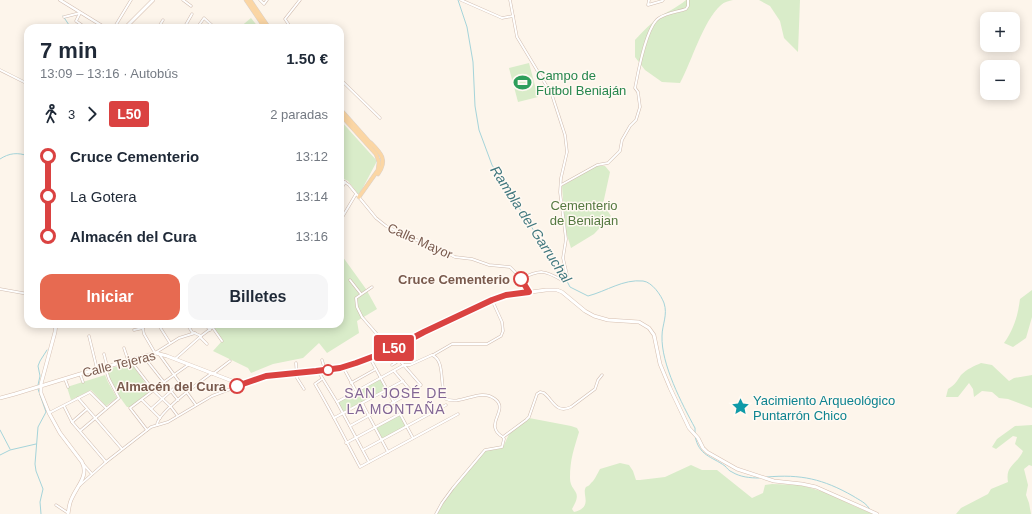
<!DOCTYPE html>
<html lang="es">
<meta charset="utf-8">
<style>
body{margin:0;font-family:Arial,sans-serif;background:#f6f6f7;color:#1f2937;height:100vh;display:flex;flex-direction:column;font-size:15px;white-space:nowrap}
*{box-sizing:border-box;margin:0}
p{font-size:13px;color:#747a83}
.icon{flex:none;width:22px;height:22px;fill:none;stroke:currentColor;stroke-width:2;stroke-linecap:round;stroke-linejoin:round}
.map{position:relative;flex:1;overflow:hidden}
.side{position:absolute;left:24px;top:24px;width:320px;height:304px;display:flex;flex-direction:column;background:#fff;border-radius:12px;box-shadow:0 2px 10px #0003}
.side>*{flex:none}
.badge{padding:0 8px;border-radius:3px;font-size:14px;line-height:26px}
.tools{position:absolute;left:980px;top:12px;display:grid;gap:8px}
.tools a{display:grid;place-items:center;width:40px;height:40px;border-radius:8px;background:#fff;box-shadow:0 2px 10px #0003;font-size:20px}
.map>.badge{position:absolute;translate:-50% -50%;box-shadow:0 0 0 2px #fff}
.legs{display:flex;align-items:center;gap:6px;height:44px;padding:0 16px;font-size:13px}
.legs p{margin-inline-start:auto}
.summary{display:flex;align-items:center;justify-content:space-between;height:68px;padding:0 16px}
h1{font-size:22px;font-weight:800;line-height:30px}
.primary-button{display:flex;gap:8px;margin-top:auto;padding:8px 16px}
.primary-button a{flex:1;height:46px;border-radius:12px;background:#e76a51;color:#fff;font-size:16px;font-weight:800;line-height:46px;text-align:center}
.primary-button a+a{background:#f6f6f7;color:#1f2937}
ul{padding:0 16px;list-style:none}
li{display:flex;align-items:center;gap:14px;height:40px;font-size:15px}
li i{display:grid;place-items:center;width:6px;height:100%;margin:0 5px;background:currentColor}
li i::after{content:'';width:10px;height:10px;margin:-5px;border:3px solid;border-radius:50%;background:#fff}
li p{margin-inline-start:auto}
li:first-child i{background:linear-gradient(#0000 50%,currentColor 0)}
li:last-child i{background:linear-gradient(currentColor 50%,#0000 0)}
.map>svg:first-child{display:block}
.green{fill:#d9ecc9}
.lines{fill:none;stroke-linecap:round;stroke-linejoin:round}
.stream{stroke:#a5d4da;stroke-width:1}
.minor-casing{stroke:#d0bcb0;stroke-width:3}
.tertiary-casing{stroke:#d0bcb0;stroke-width:3.5}
.secondary-casing{stroke:#d6bfb0;stroke-width:4}
.primary-casing{stroke:#d9d1cd;stroke-width:4.5}
.minor{stroke:#fff;stroke-width:2}
.tertiary{stroke:#fff;stroke-width:2.5}
.secondary{stroke:#fff;stroke-width:3}
.primary{stroke:#fbd6a4;stroke-width:3.5}
.line-1-casing{stroke:#fff;stroke-width:9}
.line-1{stroke:#da4241;stroke-width:6}
.stop-1-dot{fill:#fff;stroke:#da4241;stroke-width:2}
.labels{text-anchor:middle;dominant-baseline:central;stroke-width:3;stroke-linejoin:round;paint-order:stroke}
.leisure-label{font-size:13px;fill:#27864d;stroke:#fff9f2;text-anchor:start}
.park-label{font-size:13px;fill:#557941;stroke:#fff9f2}
.street-label{font-size:13px;fill:#795a4d;stroke:#fff9f2}
.stop-label{font-size:13px;font-weight:bold;fill:#795a4d;stroke:#fff9f2;text-anchor:end}
.culture-label{font-size:13px;fill:#0d838f;stroke:#fff9f2;text-anchor:start}
.water-label{font-size:14px;font-style:italic;fill:#40777e;stroke:#fff9f2}
.neighbourhood-label{font-size:14px;letter-spacing:1px;fill:#826695;stroke:#fff9f2}
</style>
<div class="map">
<svg width="1032" height="514" viewBox="0 0 1032 514">
<rect width="100%" height="100%" fill="#fdf5eb"/>
<g class="green">
<path d="M 686,0 L 733,0 C 729,1 724,2 721,5 C 703,21 692,61 680,83 L 662,82 L 645,70 L 635,57 L 635,40 C 643,31 651,23 661,16 C 670,10 678,7 686,0 Z"/>
<polygon points="759,0 800,0 798,52 784,38 780,21 770,6"/>
<polygon points="251,18 259,28 239,28"/>
<polygon points="529,63 538,97 518,102 509,68"/>
<polygon points="340,120 377,161 359,195 348,181 340,177"/>
<polygon points="596,166 605,166 610,172 603,204 611,216 594,234 571,248 565,229 562,186"/>
<polygon points="340,253 366,289 377,309 357,321 359,333 327,353 319,343 303,358 273,364 251,373 248,368 213,351 222,341 213,328 217,324 340,324"/>
<path d="M 1032,290 L 1032,317 L 1026,338 L 1013,347 L 1004,343 C 1014,329 1018,315 1020,299 Z"/>
<path d="M 131,363 L 151,391 L 130,407 L 127,407 C 118,395 110,383 107,369 Z"/>
<path d="M 981,363 L 992,365 L 1009,381 L 1014,378 L 1032,375 L 1032,408 L 1008,399 L 999,398 L 992,392 L 982,391 L 974,397 L 973,389 L 969,383 L 958,397 L 946,397 L 948,389 C 956,384 956,382 961,375 C 967,369 974,366 981,363 Z"/>
<polygon points="105,375 108,382 117,398 106,406 91,390 71,400 67,387"/>
<polygon points="380,378 387,390 343,413 337,402"/>
<polygon points="400,414 407,426 382,440 375,427"/>
<path d="M 529,418 L 571,426 L 577,428 L 579,432 C 574,449 570,459 570,478 C 570,493 584,489 572,509 L 574,512 C 594,507 581,494 586,487 C 588,486 590,485 591,483 C 595,480 597,474 600,469 L 620,463 L 629,465 L 633,471 L 636,480 L 640,480 L 665,477 L 691,465 L 702,470 L 717,470 L 752,498 L 763,493 L 765,485 L 772,484 L 801,485 L 830,494 L 854,506 L 873,514 L 437,514 L 450,492 L 483,452 L 487,450 L 499,449 L 504,445 L 509,434 Z"/>
<path d="M 1032,425 L 1032,466 L 1029,465 L 1024,469 L 1028,485 L 1026,495 L 1029,503 L 1031,514 L 956,514 L 961,508 L 988,494 L 991,489 L 1008,482 C 1005,465 1017,465 1023,451 L 1015,444 L 1017,437 L 1013,436 L 996,449 L 992,447 L 997,439 L 1015,426 Z"/>
</g>
<g class="lines">
<g class="stream">
<path d="M 458,0 L 467,27 L 473,62 L 475,106 L 479,130 L 492,165 L 530,225 L 559,266 L 570,287 L 588,296 C 607,291 623,279 643,281 C 652,282 661,295 664,303 C 668,315 662,325 662,336 C 661,364 682,404 695,428 L 695,433"/>
<polyline points="63,16 71,28"/>
<path d="M 0,159 C 9,153 18,152 28,156"/>
<polyline points="38,385 40,376 38,366 40,361 47,350"/>
<polyline points="38,389 46,412 38,427 35,464 36,471 43,489 40,502 41,514"/>
<polyline points="0,430 10,449"/>
<path d="M 695,436 C 699,456 711,456 725,466 C 727,468 729,471 732,472 C 740,477 750,478 759,478"/>
<polyline points="0,455 10,450 36,444"/>
<path d="M 767,477 C 801,474 823,479 853,496 C 859,500 867,503 870,510"/>
</g>
<defs>
<g id="minor">
<polyline points="183,0 191,6"/>
<polyline points="260,0 264,4 267,0"/>
<polyline points="461,0 502,18 513,16"/>
<path d="M 510,0 L 517,37 L 552,95 L 565,135 L 567,152 L 561,178 L 560,192 L 566,239 L 563,258 L 568,279 L 563,281 C 545,270 540,269 521,279"/>
<polyline points="649,0 648,5 662,1 663,0"/>
<polyline points="80,13 76,21 86,28"/>
<polyline points="64,17 80,13"/>
<polyline points="114,28 131,0"/>
<polyline points="158,28 163,20"/>
<polyline points="172,28 174,26"/>
<polyline points="184,28 192,14"/>
<polyline points="197,28 204,18 215,28"/>
<polyline points="291,28 285,19 300,0"/>
<polyline points="0,70 28,84"/>
<polyline points="340,79 380,118"/>
<polyline points="340,179 349,185 376,218 386,226 408,237 428,244 455,257 472,259 489,265 510,267 515,272 529,292"/>
<path d="M 561,185 L 597,165 L 608,163 L 620,151 L 622,140 L 630,126 L 636,120 L 640,107 L 638,92 L 635,88 C 638,73 646,26 659,18 C 667,13 677,12 686,9 L 688,6 L 688,0"/>
<polyline points="340,191 345,182"/>
<polyline points="340,221 356,194"/>
<polyline points="350,280 361,294"/>
<polyline points="0,289 28,294"/>
<polyline points="142,324 144,334 155,353 179,338 195,333"/>
<polyline points="158,324 170,343"/>
<polyline points="187,324 192,332 201,336"/>
<polyline points="205,324 210,330"/>
<polyline points="213,328 222,341"/>
<polyline points="134,330 143,328"/>
<polyline points="89,336 97,369"/>
<polyline points="200,337 207,344"/>
<polyline points="124,348 128,360"/>
<polyline points="104,354 107,366"/>
<polyline points="159,354 196,405"/>
<polyline points="378,355 375,349 384,342"/>
<polyline points="433,355 452,344 487,344 501,336 503,331 502,322 492,300"/>
<polyline points="144,357 178,400"/>
<polyline points="370,358 413,438"/>
<polyline points="175,359 201,336 217,324"/>
<polyline points="130,360 154,391 171,407 177,415"/>
<polyline points="322,360 325,370"/>
<polyline points="296,363 297,378 304,389"/>
<polyline points="392,365 400,360"/>
<polyline points="343,367 356,391"/>
<polyline points="318,371 337,402 369,462"/>
<polyline points="394,371 412,392"/>
<polyline points="80,374 83,382"/>
<polyline points="213,374 230,361"/>
<polyline points="65,379 68,387"/>
<path d="M 322,379 L 315,384 C 331,411 345,439 360,467 L 458,414"/>
<polyline points="164,382 188,365"/>
<polyline points="351,383 376,369"/>
<polyline points="78,398 122,449"/>
<polyline points="142,400 160,418"/>
<path d="M 337,402 L 404,365 L 410,365 L 432,355 C 446,360 439,388 446,399 C 461,406 480,387 495,399 C 510,410 482,425 503,437"/>
<polyline points="362,403 388,452"/>
<polyline points="64,406 72,422 106,462"/>
<polyline points="151,409 180,383"/>
<polyline points="49,413 90,392 106,408"/>
<polyline points="334,418 403,381"/>
<polyline points="72,422 87,409"/>
<path d="M 157,425 C 157,413 201,381 212,373"/>
<polyline points="350,426 412,392 421,385 362,317 357,307 356,298 372,287"/>
<polyline points="147,430 130,408 158,387"/>
<polyline points="80,431 119,398 109,379 105,367"/>
<path d="M 503,437 L 526,420 L 529,417 L 537,394 L 540,392 L 544,393 C 553,400 556,414 571,407 L 595,389 L 598,380 L 602,375"/>
<polyline points="346,443 400,414"/>
<polyline points="363,450 446,405"/>
<polyline points="83,464 92,474"/>
<polyline points="80,485 106,462 151,427 168,422 212,396 241,385"/>
<polyline points="56,505 68,513"/>
<polyline points="436,514 442,503 453,488 485,450 502,447 504,439 503,437"/>
</g>
<polyline id="tertiary" points="60,0 104,27"/>
<g id="secondary">
<polyline points="125,28 153,0"/>
<path d="M 56,324 L 55,332 L 41,384 L 41,393 L 49,413 L 60,433 L 82,462 C 89,476 77,486 72,498 C 69,503 69,509 68,514"/>
<polyline points="0,398 15,394 80,374 156,353 167,356 240,384 268,375 300,373 335,369 356,363 383,353 424,332 495,298 509,295 546,290 557,290 562,292 585,311 594,316 608,320 639,322 649,328 654,335 660,364 670,388 689,428 698,438 703,448 707,452 737,469 774,481 802,484 816,487 877,514"/>
</g>
<g id="primary">
<polyline points="246,0 265,28"/>
<polyline points="250,0 269,28"/>
<polyline points="340,109 372,145"/>
<polyline points="340,114 376,154 379,162 378,170 359,197"/>
<path d="M 371,143 C 381,153 388,160 378,174"/>
</g>
</defs>
<use href="#minor" class="minor-casing"/>
<use href="#tertiary" class="tertiary-casing"/>
<use href="#secondary" class="secondary-casing"/>
<use href="#primary" class="primary-casing"/>
<use href="#minor" class="minor"/>
<use href="#tertiary" class="tertiary"/>
<use href="#secondary" class="secondary"/>
<use href="#primary" class="primary"/>
</g>
<g class="lines">
<defs>
<polyline id="line-1" points="237,386 266,376 316,371 340,368 356,363 388,351 424,332 492,300 506,295 529,292 521,279"/>
</defs>
<use href="#line-1" class="line-1-casing"/>
<use href="#line-1" class="line-1"/>
</g>
<defs>
<symbol id="stadium-bare" viewBox="-9 -9 18 18"><path d="M0-5a6.5 5 0 1 0 0 10a6.5 5 0 1 0 0-10ZM-3.5-1.8h7v3.6h-7Z" fill="#2e9e5b" stroke="#fff9f2" stroke-width="2.5" paint-order="stroke"/></symbol>
<symbol id="sight-bare" viewBox="-9 -9 18 18"><path d="M0-6L1.8-2.2L6-1.7L2.9 1.2L3.7 5.4L0 3.3L-3.7 5.4L-2.9 1.2L-6-1.7L-1.8-2.2Z" fill="#0f9aa8" stroke="#fff9f2" stroke-width="2.5" paint-order="stroke"/></symbol>
</defs>
<g fill-rule="evenodd">
<use href="#stadium-bare" x="510" y="70" width="25" height="25"/>
<use href="#sight-bare" x="728" y="394" width="25" height="25"/>
</g>
<g class="stop-1-dot">
<circle cx="521" cy="279" r="7"/>
<circle cx="328" cy="370" r="5"/>
<circle cx="237" cy="386" r="7"/>
</g>
<g class="labels">
<g class="leisure-label">
<text x="536" y="75">Campo de<tspan x="536" dy="15">Fútbol Beniaján</tspan></text>
</g>
<g class="park-label">
<text x="584" y="205">Cementerio<tspan x="584" dy="15">de Beniajan</tspan></text>
</g>
<g class="street-label">
<text transform="translate(420 241) rotate(24)">Calle Mayor</text>
<text transform="translate(119 364) rotate(-14)">Calle Tejeras</text>
</g>
<g class="stop-label">
<text x="510" y="279">Cruce Cementerio</text>
<text x="226" y="386">Almacén del Cura</text>
</g>
<g class="culture-label">
<text x="753" y="400">Yacimiento Arqueológico<tspan x="753" dy="15">Puntarrón Chico</tspan></text>
</g>
<g class="water-label">
<text transform="translate(531 224) rotate(57)">Rambla del Garruchal</text>
</g>
<g class="neighbourhood-label">
<text x="396" y="393">SAN JOSÉ DE<tspan x="396" dy="16">LA MONTAÑA</tspan></text>
</g>
</g>
</svg>
<div class="tools">
<a>+</a>
<a>−</a>
</div>
<b class="badge" style="left:394px;top:348px;background:#da4241;color:#fff">L50</b>
<section class="side">
<div class="summary"><div><h1>7 min</h1><p>13:09 – 13:16 · Autobús</p></div><b>1.50 €</b></div>
<div class="legs"><svg class="icon" aria-label="walk" viewBox="0 0 24 24"><circle cx="13" cy="4" r="2"/><path d="M13 8l-2 6 4 7M11 14l-3 7M7 12l3-4h3l4 4"/></svg>3<svg class="icon" aria-label="forward" viewBox="0 0 24 24"><path d="M9 5l7 7-7 7"/></svg><b class="badge" style="background:#da4241;color:#fff">L50</b><p>2 paradas</p></div>
<ul>
<li><i style="color:#da4241"></i><b>Cruce Cementerio</b><p>13:12</p></li>
<li><i style="color:#da4241"></i><span>La Gotera</span><p>13:14</p></li>
<li><i style="color:#da4241"></i><b>Almacén del Cura</b><p>13:16</p></li>
</ul>
<div class="primary-button"><a>Iniciar</a><a>Billetes</a></div>
</section>
</div>
